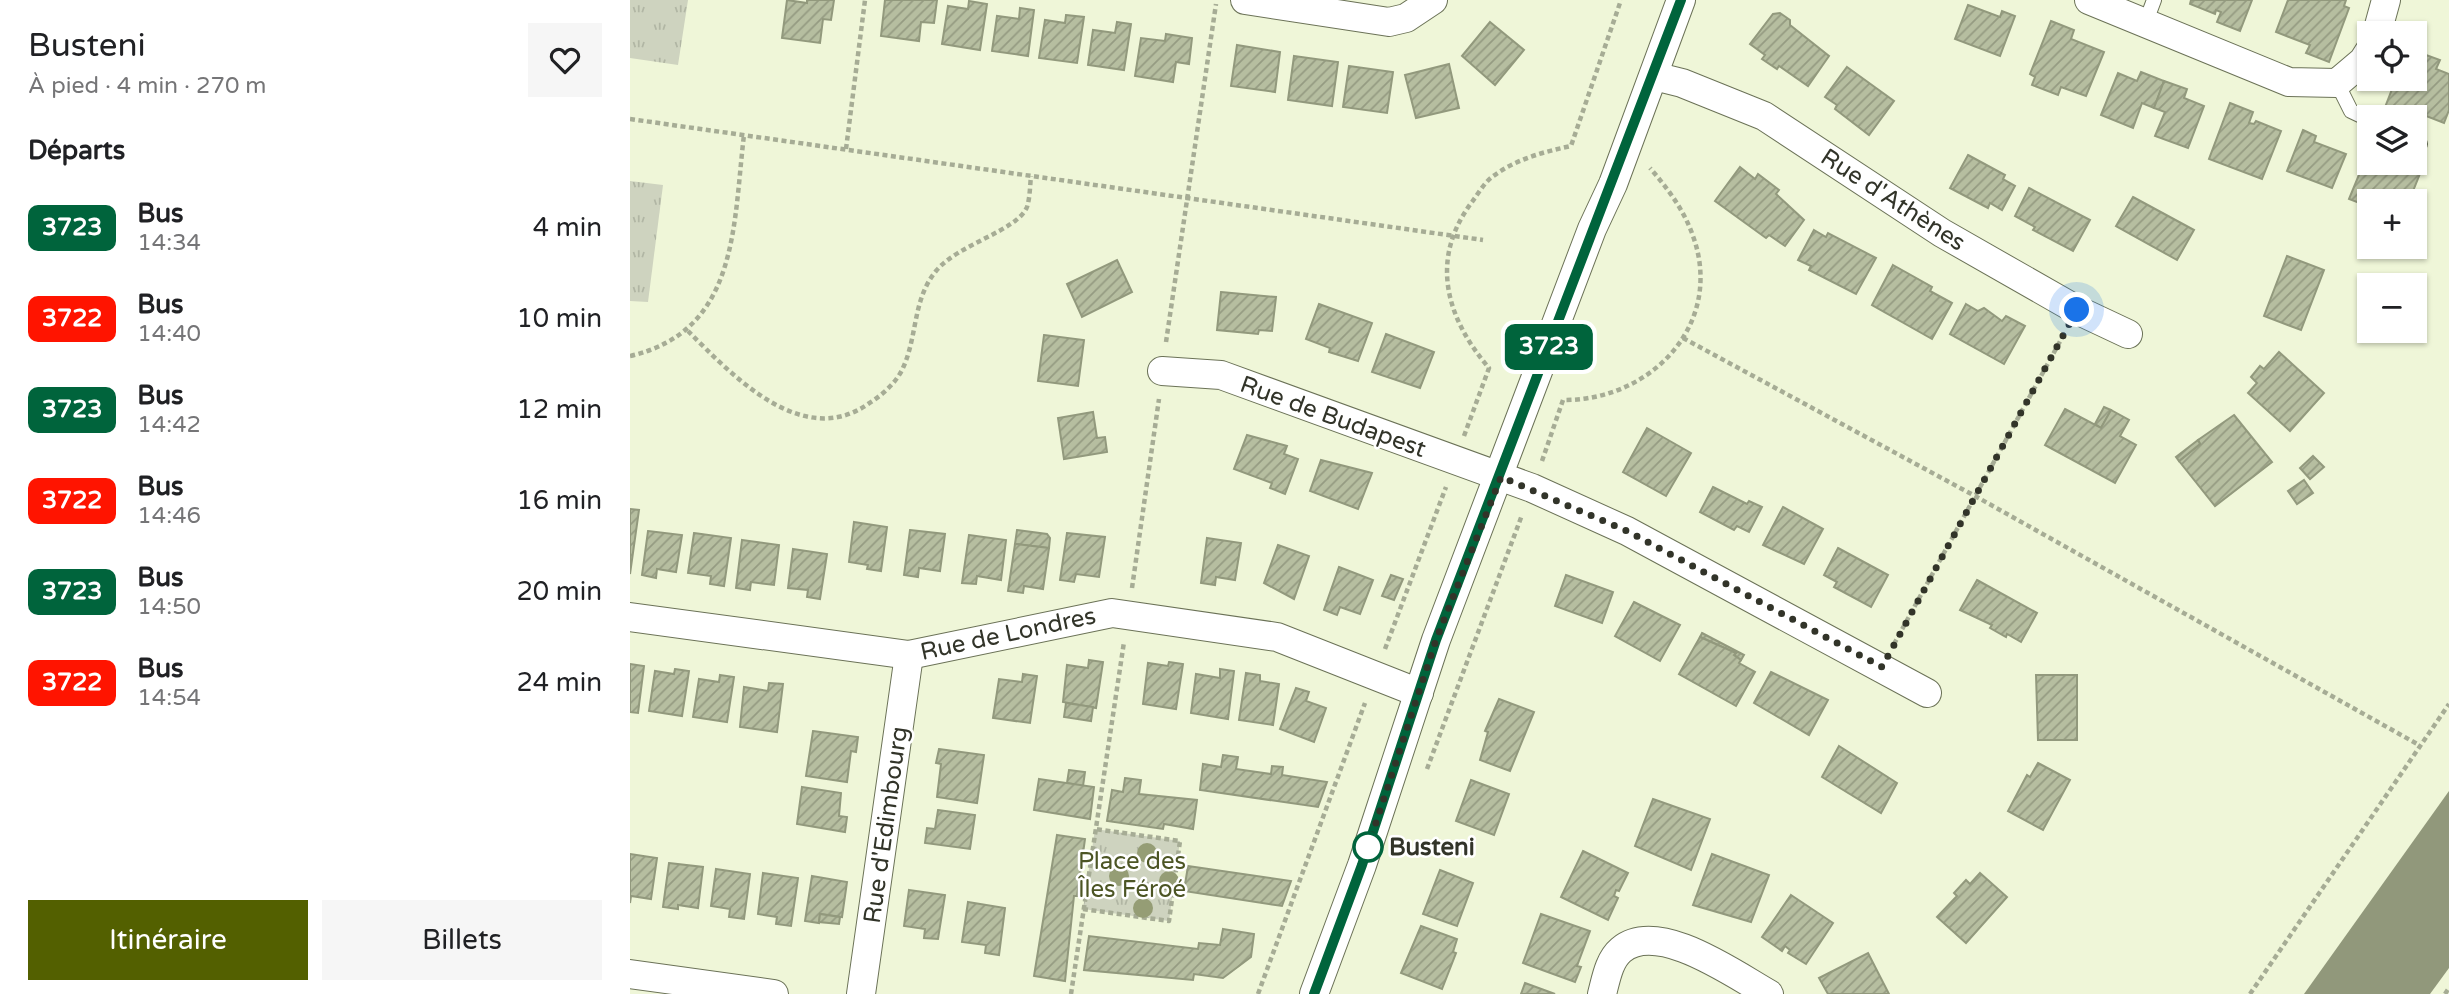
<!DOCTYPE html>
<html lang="fr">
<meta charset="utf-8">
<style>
body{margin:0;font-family:"Varela Round",sans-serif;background:#f6f6f6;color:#202124;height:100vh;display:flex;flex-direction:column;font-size:26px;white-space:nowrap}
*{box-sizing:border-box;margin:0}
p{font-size:23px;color:#757577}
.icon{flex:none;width:38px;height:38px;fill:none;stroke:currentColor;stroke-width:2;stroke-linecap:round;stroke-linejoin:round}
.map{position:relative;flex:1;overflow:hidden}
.side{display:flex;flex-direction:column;background:#fff;width:630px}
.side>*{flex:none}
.badge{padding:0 14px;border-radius:10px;font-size:24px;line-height:46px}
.fabs{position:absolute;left:1727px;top:21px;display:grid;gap:14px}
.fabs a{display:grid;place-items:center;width:70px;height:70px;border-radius:0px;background:#fff;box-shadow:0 2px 5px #0004;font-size:35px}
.you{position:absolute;width:35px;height:35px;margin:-18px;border:5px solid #fff;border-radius:50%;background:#1a73e8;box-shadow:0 0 0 10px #1a73e833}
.map>.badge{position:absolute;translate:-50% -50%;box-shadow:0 0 0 4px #fff}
h2{padding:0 28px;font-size:26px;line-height:63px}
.round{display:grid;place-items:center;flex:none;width:74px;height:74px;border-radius:0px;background:#f6f6f6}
.head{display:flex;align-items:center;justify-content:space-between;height:119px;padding:0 28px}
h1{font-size:33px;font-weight:600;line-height:52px}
.action{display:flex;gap:14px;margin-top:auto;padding:14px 28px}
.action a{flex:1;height:80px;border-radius:0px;background:#536000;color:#fff;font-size:28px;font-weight:600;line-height:80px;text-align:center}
.action a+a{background:#f6f6f6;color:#202124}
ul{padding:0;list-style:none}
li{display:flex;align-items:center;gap:21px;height:91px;padding:0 28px}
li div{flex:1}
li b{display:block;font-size:26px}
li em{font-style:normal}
li .badge{min-width:77px;font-weight:700;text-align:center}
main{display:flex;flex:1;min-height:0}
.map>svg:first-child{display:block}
.grass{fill:url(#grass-tufts)}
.water{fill:#91987b}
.building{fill:url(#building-hatch);stroke:#92997d;stroke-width:2}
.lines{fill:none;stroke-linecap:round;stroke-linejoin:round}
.lane-casing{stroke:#6b7257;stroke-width:16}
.street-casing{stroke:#6b7257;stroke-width:30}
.path{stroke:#a6ac95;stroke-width:4.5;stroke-dasharray:5 3.5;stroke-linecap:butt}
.lane{stroke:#fff;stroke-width:14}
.street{stroke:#fff;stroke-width:28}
.tree{fill:#959d75}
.line-casing{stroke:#fff;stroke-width:16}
.line{stroke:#00643c;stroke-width:10}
.walk{stroke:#323429;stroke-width:7;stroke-dasharray:0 12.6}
.stop-dot{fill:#fff;stroke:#00643c;stroke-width:3.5}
.labels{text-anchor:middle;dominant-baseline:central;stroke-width:5;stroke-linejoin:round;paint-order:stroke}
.street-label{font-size:24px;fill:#323429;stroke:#fff}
.stop-label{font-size:24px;font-weight:bold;fill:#323429;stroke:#fff;text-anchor:start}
.park-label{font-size:24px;fill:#4c5524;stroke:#fff}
</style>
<main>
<section class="side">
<div class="head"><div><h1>Busteni</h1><p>À pied · 4 min · 270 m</p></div><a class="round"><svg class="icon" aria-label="heart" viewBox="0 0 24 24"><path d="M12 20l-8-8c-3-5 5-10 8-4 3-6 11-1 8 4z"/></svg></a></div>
<h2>Départs</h2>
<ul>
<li><span class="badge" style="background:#00643c;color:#fff">3723</span><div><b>Bus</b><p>14:34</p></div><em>4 min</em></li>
<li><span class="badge" style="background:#ff1400;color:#fff">3722</span><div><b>Bus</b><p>14:40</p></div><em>10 min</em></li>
<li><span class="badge" style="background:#00643c;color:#fff">3723</span><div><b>Bus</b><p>14:42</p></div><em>12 min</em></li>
<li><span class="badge" style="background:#ff1400;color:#fff">3722</span><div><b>Bus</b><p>14:46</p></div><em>16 min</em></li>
<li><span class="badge" style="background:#00643c;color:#fff">3723</span><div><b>Bus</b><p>14:50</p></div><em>20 min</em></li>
<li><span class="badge" style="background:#ff1400;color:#fff">3722</span><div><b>Bus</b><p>14:54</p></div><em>24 min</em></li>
</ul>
<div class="action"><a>Itinéraire</a><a>Billets</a></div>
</section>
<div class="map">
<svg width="1819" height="994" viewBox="0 0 1819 994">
<defs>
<pattern id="grass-tufts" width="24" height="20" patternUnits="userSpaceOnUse" patternTransform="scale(1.75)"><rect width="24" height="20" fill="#ced3bf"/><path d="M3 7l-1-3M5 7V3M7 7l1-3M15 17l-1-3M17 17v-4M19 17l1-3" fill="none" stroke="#b1b6a4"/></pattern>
<pattern id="building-hatch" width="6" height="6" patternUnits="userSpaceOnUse" patternTransform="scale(1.75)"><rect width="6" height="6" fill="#b6bea0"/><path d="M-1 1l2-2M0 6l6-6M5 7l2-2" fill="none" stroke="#959b82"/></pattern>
</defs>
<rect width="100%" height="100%" fill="#eff6d8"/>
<g class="grass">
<polygon points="0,0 58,0 48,65 0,58"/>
<polygon points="0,181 33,185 18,302 0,301"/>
<polygon points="465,829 550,841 539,921 453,909"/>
</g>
<polygon class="water" points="1819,791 1819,968 1800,994 1674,994"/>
<g class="building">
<polygon points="157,0 177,3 177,0 204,0 201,20 193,19 190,43 152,38"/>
<polygon points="255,0 307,0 304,23 291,22 289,41 251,36"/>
<polygon points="1561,0 1622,0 1610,31 1587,22 1591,12 1586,10 1585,14 1560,4"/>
<polygon points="1658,0 1716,0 1714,6 1719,8 1699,62 1676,53 1680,45 1646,32"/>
<polygon points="339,1 357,4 350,50 312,44 318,6 338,9"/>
<polygon points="1338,5 1370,17 1372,11 1385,16 1370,56 1325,39"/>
<polygon points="390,8 404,10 398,56 362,51 367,16 389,19"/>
<polygon points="1150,13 1160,20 1160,25 1199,56 1178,86 1149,66 1147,69 1132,59 1135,55 1120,44 1143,14"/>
<polygon points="436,15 454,17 447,63 409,58 415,20 435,23"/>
<polygon points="1421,21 1444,30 1441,39 1474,52 1456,96 1431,87 1428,95 1402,85 1405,77 1400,74"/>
<polygon points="487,22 501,24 494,70 458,65 463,30 485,33"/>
<polygon points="860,22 894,50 865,85 832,56"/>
<polygon points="536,34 562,38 559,64 546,62 543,82 505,76 511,38 535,41"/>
<polygon points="607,45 650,52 645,92 601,86"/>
<polygon points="1785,51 1810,60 1806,69 1819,74 1819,110 1814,123 1781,110 1778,117 1773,117 1754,110 1766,79 1785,79"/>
<polygon points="664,56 708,62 702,106 658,100"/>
<polygon points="819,64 829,108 786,118 775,75"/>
<polygon points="719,66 763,72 757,113 713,107"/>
<polygon points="1217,67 1264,101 1239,135 1205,109 1207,105 1195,97"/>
<polygon points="1511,72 1534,81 1524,108 1512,103 1503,128 1471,115 1488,73 1507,81"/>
<polygon points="1534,81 1557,89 1554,98 1574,106 1558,148 1525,136 1535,112 1524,108"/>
<polygon points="1600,103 1623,112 1619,123 1624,124 1626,121 1651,131 1632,179 1579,159"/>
<polygon points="1673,130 1686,136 1684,142 1716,154 1702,188 1657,171"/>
<polygon points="1740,148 1740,163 1768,163 1791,171 1779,201 1740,201 1740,207 1719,199"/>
<polygon points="1338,155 1375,175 1373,179 1385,186 1372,210 1360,203 1358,208 1320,188"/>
<polygon points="1110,167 1125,179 1128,174 1149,190 1146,194 1174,220 1155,246 1139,235 1136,238 1085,201"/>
<polygon points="1399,188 1460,220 1443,251 1403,230 1405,227 1385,216"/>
<polygon points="1503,197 1564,230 1547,260 1486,226"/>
<polygon points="1184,230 1196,237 1198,233 1246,258 1226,294 1179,270 1181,266 1168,260"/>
<polygon points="1657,256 1694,270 1671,330 1634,316"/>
<polygon points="487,260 502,292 452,317 437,284"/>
<polygon points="1263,265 1302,287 1300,291 1322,303 1302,339 1242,305"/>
<polygon points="591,292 646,297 642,331 629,330 628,334 587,330"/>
<polygon points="689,304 742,323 728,361 699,352 700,348 676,339"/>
<polygon points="1336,304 1348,311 1354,308 1372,321 1376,316 1395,326 1374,364 1320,334"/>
<polygon points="756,334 804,352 790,388 742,372"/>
<polygon points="414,335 454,340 448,386 408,381"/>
<polygon points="1649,352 1694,393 1660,431 1618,393 1627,383 1621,377 1630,366 1634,369"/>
<polygon points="1474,407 1481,410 1471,428 1465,424"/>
<polygon points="1435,409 1471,428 1481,410 1499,420 1490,436 1506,445 1485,483 1415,445"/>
<polygon points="463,412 467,438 475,437 477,452 434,459 428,418"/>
<polygon points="1604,415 1642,462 1585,506 1549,461 1570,444 1568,440"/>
<polygon points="1017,428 1061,453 1036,496 993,472"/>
<polygon points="617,435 657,446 654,454 668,459 655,494 640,488 642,483 604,469"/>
<polygon points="1568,440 1570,444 1549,461 1546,457"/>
<polygon points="1683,456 1694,467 1680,479 1670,468"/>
<polygon points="691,460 742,473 728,509 680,491"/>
<polygon points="1674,480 1683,493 1667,504 1658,491"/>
<polygon points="1083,487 1117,504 1119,501 1132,507 1119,532 1107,526 1104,530 1070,512"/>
<polygon points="1153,507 1193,529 1174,564 1133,545"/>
<polygon points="0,509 9,510 0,574"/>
<polygon points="224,522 257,527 251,571 237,569 238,565 219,562"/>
<polygon points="280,530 315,534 310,571 289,568 288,577 274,575"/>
<polygon points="387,530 417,534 420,538 419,548 385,544"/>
<polygon points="18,531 52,535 46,572 27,569 26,578 12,575"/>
<polygon points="64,533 101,538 94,586 80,584 81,576 58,573"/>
<polygon points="437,533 475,537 469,577 446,574 444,582 430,580"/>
<polygon points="339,535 376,540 371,580 347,576 346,584 332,583"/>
<polygon points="577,538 611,543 605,580 586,577 585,585 571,583"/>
<polygon points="112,540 149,545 144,585 121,582 120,590 106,588"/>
<polygon points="385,544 419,548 413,589 394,586 393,593 378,591"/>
<polygon points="648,545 679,556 664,599 634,583"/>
<polygon points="1208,548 1258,575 1241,607 1204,587 1207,582 1194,575"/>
<polygon points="163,549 197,554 190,599 177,597 178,590 158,588"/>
<polygon points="709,567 743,580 730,614 710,607 707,615 694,610"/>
<polygon points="761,575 773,579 764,600 752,596"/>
<polygon points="936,575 983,592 972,623 925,606"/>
<polygon points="1347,580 1407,613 1391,642 1377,634 1376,637 1360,628 1362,625 1330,610"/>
<polygon points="1004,602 1050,625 1030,661 985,636"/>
<polygon points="1072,633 1114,655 1111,660 1104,655 1106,653 1070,637"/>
<polygon points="1070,637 1106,653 1104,655 1111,660 1109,663 1125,672 1106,706 1049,674"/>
<polygon points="459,660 473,662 466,708 433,702 437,665 458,668"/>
<polygon points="539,662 553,664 546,709 513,704 518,663 538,666"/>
<polygon points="0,664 14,666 8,713 0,712"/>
<polygon points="45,669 59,671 52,716 19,711 25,671 44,674"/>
<polygon points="590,669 604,671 598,719 561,713 566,674 590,678"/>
<polygon points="1141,672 1198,700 1179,735 1124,703"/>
<polygon points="616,673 630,675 630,681 649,684 643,725 609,720"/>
<polygon points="393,674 407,676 400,723 363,718 369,679 392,682"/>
<polygon points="90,675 104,677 97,722 63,717 69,679 89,682"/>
<polygon points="1406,675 1447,675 1447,740 1408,740"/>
<polygon points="139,683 153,684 147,732 110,727 114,687 138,691"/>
<polygon points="666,688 679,692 676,701 696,708 684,742 650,729"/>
<polygon points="869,699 904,712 880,771 850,760 858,732 855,731"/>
<polygon points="436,703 463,707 461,721 434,717"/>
<polygon points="183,731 228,737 226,752 221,751 217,782 176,776"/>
<polygon points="1209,746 1267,783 1251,813 1192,777"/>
<polygon points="309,749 354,755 347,803 307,797 311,764 306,763"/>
<polygon points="593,755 608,757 606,769 641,774 642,766 653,767 652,775 697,782 688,807 570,790 573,764 591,767"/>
<polygon points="1408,763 1440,780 1413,830 1378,811 1397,775 1400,777"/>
<polygon points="439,770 455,772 453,786 437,783"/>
<polygon points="495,778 511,780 509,794 567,800 563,829 534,824 533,829 477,821 482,790 493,792"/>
<polygon points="409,779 464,787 460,819 404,810"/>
<polygon points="841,780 879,794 864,835 826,821"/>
<polygon points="172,787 211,793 209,816 217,817 215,832 167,824"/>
<polygon points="1023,799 1080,819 1061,870 1005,846"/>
<polygon points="308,810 345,815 340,849 295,843 297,828 305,829"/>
<polygon points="427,835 455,839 447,896 444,896 435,981 404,976"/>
<polygon points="953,851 998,873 989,891 986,890 984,896 988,898 978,920 931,897"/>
<polygon points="0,854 27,858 21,899 1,896 0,903"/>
<polygon points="1082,854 1139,875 1121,922 1063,905"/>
<polygon points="39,863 73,867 68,908 48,905 48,909 33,907"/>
<polygon points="558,866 661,881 652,906 554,891"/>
<polygon points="86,869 120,874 114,919 99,917 100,909 81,906"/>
<polygon points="810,870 843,883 827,926 793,914"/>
<polygon points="133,873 168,878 161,926 146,924 147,917 128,914"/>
<polygon points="1350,873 1377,897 1336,943 1307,917 1327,896 1324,893 1336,880 1340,884"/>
<polygon points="182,876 217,882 212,917 190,914 189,923 175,921"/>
<polygon points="279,890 315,895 308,939 294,938 295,929 274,926"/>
<polygon points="1161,895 1203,923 1176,964 1158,953 1160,950 1155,946 1152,951 1132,937"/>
<polygon points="338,902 375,908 369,955 355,953 356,945 332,942"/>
<polygon points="190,914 210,917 209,924 189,922"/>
<polygon points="911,914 960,931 947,966 951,967 945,982 893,963"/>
<polygon points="791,926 827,939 823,952 826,953 812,989 771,973"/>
<polygon points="593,929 624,934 621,957 593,978 564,974 563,980 454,970 459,936 568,949 569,943 590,945"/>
<polygon points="1238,953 1259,994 1198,994 1189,978"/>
<polygon points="895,983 925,994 891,994"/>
</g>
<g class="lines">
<defs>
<g id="lane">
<polyline points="1515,24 1524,0"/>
<polyline points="1707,83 1721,111 1740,120"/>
<polyline points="1785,142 1790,144"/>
</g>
<g id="street">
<polyline points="615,0 759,22 776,18 803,0"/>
<polyline points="1459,0 1659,82 1707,83 1733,61 1740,50"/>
<polyline points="1747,33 1756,0"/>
<polyline points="1024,76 1052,83 1134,116 1312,233 1447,310 1498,334"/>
<polyline points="532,371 591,375 902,488 997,531 1297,693"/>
<polyline points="0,617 279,655 482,613 647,637 789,693"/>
<polyline points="0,974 144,994"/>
<polyline points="231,994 279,655"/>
<polyline points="684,994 732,865 806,640 962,229 983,184 1051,0"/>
<path d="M 972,994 C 976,979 979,960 991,950 C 1028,919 1105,975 1139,994"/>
</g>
</defs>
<use href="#lane" class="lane-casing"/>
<use href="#street" class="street-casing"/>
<g class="path">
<polyline points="0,119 853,240"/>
<polyline points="216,149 235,0"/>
<path d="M 58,331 C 102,375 172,450 238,404 C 251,396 265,384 272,370 C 288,337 282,300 306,271 C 328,244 387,231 397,207 C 400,198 400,185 401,176"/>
<polyline points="1053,338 1345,496 1789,745"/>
<polyline points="536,342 586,4"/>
<path d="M 0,356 C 109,331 103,225 114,135"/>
<path d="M 834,436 L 859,368 C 816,318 799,259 842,202 C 848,194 854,183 862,177 C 886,159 913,152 941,146 L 991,0"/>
<path d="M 912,461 L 933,400 C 1020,401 1095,325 1063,236 C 1054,210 1038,189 1020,168"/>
<polyline points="502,588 529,399"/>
<polyline points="1264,644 1433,336"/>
<polyline points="755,649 816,487"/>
<polyline points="797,769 892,515"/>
<polyline points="453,909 539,921 550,841 465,829"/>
<polyline points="441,994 494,642"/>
<polyline points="628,994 735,703"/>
<polyline points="1620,994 1819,704"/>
<polyline points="1815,994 1819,988"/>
</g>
<use href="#lane" class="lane"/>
<use href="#street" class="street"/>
</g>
<g class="tree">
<circle cx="517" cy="853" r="10"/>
<circle cx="489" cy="876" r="10"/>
<circle cx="539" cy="881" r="10"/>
<circle cx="513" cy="908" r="10"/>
</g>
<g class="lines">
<defs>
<polyline id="line" points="684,994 732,865 806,640 1051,0"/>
</defs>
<use href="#line" class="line-casing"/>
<use href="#line" class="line"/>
<polyline class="walk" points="738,847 806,640 871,477 997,531 1252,667 1447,310"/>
</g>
<circle class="stop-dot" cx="738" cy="847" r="14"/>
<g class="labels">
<g class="street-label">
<text transform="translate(1263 200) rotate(33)">Rue d'Athènes</text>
<text transform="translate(703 417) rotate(20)">Rue de Budapest</text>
<text transform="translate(378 634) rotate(-12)">Rue de Londres</text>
<text transform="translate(256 825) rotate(-82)">Rue d'Edimbourg</text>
</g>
<g class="stop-label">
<text x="759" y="847">Busteni</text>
</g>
<g class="park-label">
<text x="502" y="861">Place des<tspan x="502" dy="28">Îles Féroé</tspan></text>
</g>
</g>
</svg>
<div class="fabs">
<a><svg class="icon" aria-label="locate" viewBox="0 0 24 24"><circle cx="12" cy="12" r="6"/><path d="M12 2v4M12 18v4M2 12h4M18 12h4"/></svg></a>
<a><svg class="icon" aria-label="layers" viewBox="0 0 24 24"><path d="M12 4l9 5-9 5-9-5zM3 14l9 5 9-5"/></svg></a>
<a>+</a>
<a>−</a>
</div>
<div class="you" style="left:1447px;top:310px"></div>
<b class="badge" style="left:919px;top:347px;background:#00643c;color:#fff">3723</b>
</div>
</main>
